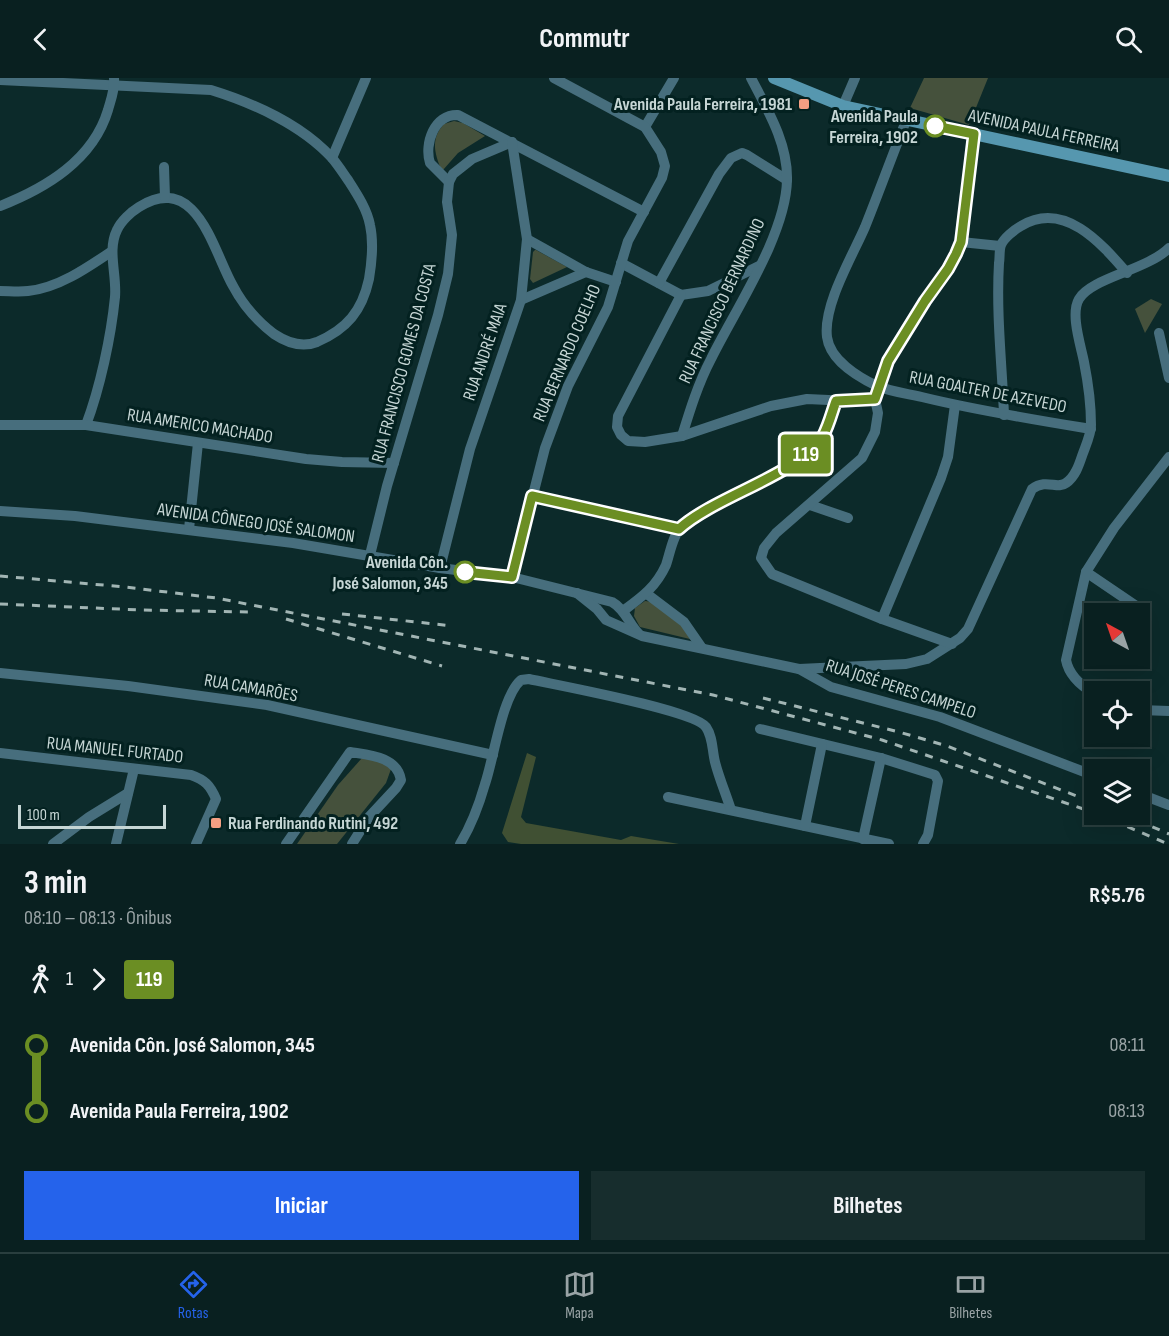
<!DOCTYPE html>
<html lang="pt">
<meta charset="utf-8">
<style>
body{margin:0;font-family:"Sofia Sans Condensed",sans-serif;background:#172d2d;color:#f1f3f6;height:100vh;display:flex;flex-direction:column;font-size:22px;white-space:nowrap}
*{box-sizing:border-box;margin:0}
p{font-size:20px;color:#99a3a5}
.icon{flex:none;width:33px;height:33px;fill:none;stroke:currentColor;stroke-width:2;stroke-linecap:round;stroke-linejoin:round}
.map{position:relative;height:766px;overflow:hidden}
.panel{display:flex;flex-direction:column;background:#092020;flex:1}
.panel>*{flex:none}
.badge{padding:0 12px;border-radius:4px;font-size:21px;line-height:39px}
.needle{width:39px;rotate:320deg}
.buttons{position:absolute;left:1084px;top:525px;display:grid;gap:12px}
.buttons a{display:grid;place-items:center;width:66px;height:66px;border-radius:0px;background:#092020;box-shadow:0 6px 24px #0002,0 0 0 2px #293e3e;font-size:30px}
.scale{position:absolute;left:18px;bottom:15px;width:148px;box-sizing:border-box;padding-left:6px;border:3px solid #c6d6d5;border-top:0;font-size:16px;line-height:21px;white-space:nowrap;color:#c6d6d5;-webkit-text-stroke:4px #032120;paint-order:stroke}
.map>.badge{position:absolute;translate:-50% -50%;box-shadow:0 0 0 3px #fff}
.legs{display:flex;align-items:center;gap:9px;height:66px;padding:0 24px;font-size:20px}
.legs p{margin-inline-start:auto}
.head{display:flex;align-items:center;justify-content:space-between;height:102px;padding:0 24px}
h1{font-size:33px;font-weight:700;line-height:45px}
.cta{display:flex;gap:12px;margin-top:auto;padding:12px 24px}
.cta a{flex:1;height:69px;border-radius:0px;background:#2563eb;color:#fff;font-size:24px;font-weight:700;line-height:69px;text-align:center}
.cta a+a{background:#172d2d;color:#f1f3f6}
ul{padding:0 24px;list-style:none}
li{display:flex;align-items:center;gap:21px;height:66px;font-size:22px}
li i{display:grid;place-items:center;width:9px;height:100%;margin:0 8px;background:currentColor}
li i::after{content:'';width:15px;height:15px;margin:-8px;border:4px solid;border-radius:50%;background:#092020}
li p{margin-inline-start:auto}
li:first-child i{background:linear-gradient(#0000 50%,currentColor 0)}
li:last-child i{background:linear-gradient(currentColor 50%,#0000 0)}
header{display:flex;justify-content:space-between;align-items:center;height:78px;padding:0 24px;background:#092020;font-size:27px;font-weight:700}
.tab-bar{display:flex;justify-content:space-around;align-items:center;height:84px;border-top:2px solid #293e3e;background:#092020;font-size:16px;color:#99a3a5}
.tab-bar a{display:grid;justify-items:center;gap:3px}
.tab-bar .active{color:#2563eb}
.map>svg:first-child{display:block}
.green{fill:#45513c}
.forest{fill:#405033}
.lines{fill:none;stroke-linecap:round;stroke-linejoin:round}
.minor{stroke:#476e7d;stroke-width:10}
.secondary{stroke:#5697af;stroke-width:12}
.rail{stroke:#a2b5b4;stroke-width:3;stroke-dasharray:8 8;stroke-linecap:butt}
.line-1-casing{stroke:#fff;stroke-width:14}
.line-1{stroke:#6b8e23;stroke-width:9}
.poi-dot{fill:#f39f83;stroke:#032120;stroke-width:2}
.stop-1-dot{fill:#fff;stroke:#6b8e23;stroke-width:3}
.labels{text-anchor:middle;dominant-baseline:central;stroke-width:6;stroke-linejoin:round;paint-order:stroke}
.poi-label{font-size:18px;font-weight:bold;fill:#c6d6d5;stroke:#032120;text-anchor:end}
.stop-label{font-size:18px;font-weight:bold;fill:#c6d6d5;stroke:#032120;text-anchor:end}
.street-label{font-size:18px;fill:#c6d6d5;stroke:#032120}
</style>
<header><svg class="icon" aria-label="back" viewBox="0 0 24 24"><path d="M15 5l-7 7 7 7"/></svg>Commutr<svg class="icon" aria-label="search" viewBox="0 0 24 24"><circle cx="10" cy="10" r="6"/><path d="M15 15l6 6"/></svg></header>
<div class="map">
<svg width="1169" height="766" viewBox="0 0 1169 766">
<rect width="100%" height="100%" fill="#0c2a2a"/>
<g class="green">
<polygon points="924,0 988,0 969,47 910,30"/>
<path d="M 454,43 L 463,45 L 485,58 L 458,75 L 443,92 L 441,91 C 434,74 431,60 444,46 Z"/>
<polygon points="535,172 536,172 567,189 533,205 530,201 533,174"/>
<polygon points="1151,221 1162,226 1145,255 1135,231"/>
<path d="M 645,523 C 667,525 680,546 694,562 L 640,549 L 634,538 L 635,530 Z"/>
<polygon points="362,680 380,683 391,691 386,705 337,766 297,766 338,707"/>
</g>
<polygon class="forest" points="527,675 536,679 521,739 526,745 621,762 631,758 679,766 521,766 508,764 502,755"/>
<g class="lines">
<g class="minor">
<path d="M 0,2 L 211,12 C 253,25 302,47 332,80 C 338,87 343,95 348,102 C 357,116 367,131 370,147 C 374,165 372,183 369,201 C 362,233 347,251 317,264 C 302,270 286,264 274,256 C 257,243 243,227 233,208 C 213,173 197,93 139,129 C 131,134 121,143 117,152 C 107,172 117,197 115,219 C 111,259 100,310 86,347"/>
<polyline points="843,28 855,0"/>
<path d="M 906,43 C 892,78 879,114 865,149 C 852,179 823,227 827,259 C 830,282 858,299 877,308 C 892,314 910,316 926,320 C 980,333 1036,342 1091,351"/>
<polyline points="645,49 674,0"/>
<polyline points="332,80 366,0"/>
<polyline points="164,89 165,119"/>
<path d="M 449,104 L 430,85 C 424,66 434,36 458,37 L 644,134"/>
<path d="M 0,128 C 46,110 93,82 108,32 C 111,21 115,12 114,0"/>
<polyline points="527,161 586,194 616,204"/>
<polyline points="961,164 1000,168"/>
<polyline points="621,185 681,217 708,213 759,188"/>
<polyline points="659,205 719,96 731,80 742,75 747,77 787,102"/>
<path d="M 0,213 C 9,213 19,214 28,213 C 58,210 87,190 112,173"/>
<polyline points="681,217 618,338 617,349 621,357 628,363 645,364 682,358 771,328 807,321 850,323 875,321"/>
<polyline points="521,222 586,194"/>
<polyline points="1159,255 1169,300"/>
<path d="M 1004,337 C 1002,287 996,235 999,185 C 1000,180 999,172 1001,167 C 1004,160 1014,152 1021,148 C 1064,122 1101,165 1127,195"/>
<polyline points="0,347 86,347 306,381 342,384 394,385"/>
<path d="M 682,358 C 690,332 698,306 711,281 C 735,232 786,157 787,102 C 788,65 767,31 751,0"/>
<polyline points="533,418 679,451"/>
<polyline points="810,427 848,440"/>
<path d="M 0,433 L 75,438 L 293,465 L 440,490 L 512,499 L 612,524 C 625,531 629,546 639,556"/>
<polyline points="189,451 198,365"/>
<polyline points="370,477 387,408 438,237 448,196 452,157 447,124 449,104 453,96 472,81 512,64"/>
<polyline points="440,490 470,371 521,222 527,161 512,64"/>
<polyline points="1086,494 1145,534"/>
<polyline points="512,499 545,370 568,308 608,229 628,163 662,100 665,88 661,74 645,49 554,0"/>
<path d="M 577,515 L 597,531 L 606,542 L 642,558 L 799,591 L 906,586 L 927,581 L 960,560 L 968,551 L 1032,411 C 1047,400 1057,412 1066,405 C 1075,399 1079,387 1082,378 C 1085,369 1091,357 1091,347 C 1091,326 1088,304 1084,284 C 1081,268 1070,236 1079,221 C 1091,200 1147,192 1169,170"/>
<polyline points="647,516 684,544 702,570"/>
<path d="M 623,533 C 642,519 656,509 666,487 C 670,475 673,457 681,449 C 716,414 800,398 823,357 C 828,347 832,334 836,323"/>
<polyline points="882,541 941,400 948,379 955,327"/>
<polyline points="952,566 882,541 772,496 761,480 764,470 776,455 862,380 875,354 878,335 875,321 888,283 925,223 948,191 961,164 974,56"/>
<polyline points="799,591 831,609 940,639 1095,698"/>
<polyline points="0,595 128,608 267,627 493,677"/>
<path d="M 1095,616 C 1081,608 1069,598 1066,582 L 1086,494 L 1114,450 L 1169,379"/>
<polyline points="1140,632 1169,633"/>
<polyline points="760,651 881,680 935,697 938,703 928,757 923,766"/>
<path d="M 0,675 L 191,697 C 205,702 210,707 216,721 L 196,766"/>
<polyline points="1140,716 1169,727"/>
<polyline points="668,719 889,766"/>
<polyline points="805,748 822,666"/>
<polyline points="863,761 881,680"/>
<polyline points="53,766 89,739 128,715"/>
<polyline points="116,766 134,691"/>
<path d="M 286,766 L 350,674 C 368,677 397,678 401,702 L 396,710 L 369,739 L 352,766"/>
<path d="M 460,766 C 471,748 479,727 485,706 C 494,680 502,618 521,602 L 529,601 C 556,607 694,632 706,649 C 713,659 712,672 715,684 C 719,700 726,716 731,732"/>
</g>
<polyline class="secondary" points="774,0 843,28 1169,98"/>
<g class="rail">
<polyline points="0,498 125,509 216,520 713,617 882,662 1095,735"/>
<polyline points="0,526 142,532 249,534"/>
<polyline points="342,536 453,548"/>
<polyline points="286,541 442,588"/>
<polyline points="763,620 899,654 947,668 1095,725"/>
<polyline points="1098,736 1168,766"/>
<polyline points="1123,736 1169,756"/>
</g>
</g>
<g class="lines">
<defs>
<path id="line-1" d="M 465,494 L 512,499 L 532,418 L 679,451 C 715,418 801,396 823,358 C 829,347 832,334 836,323 L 875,321 L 888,283 L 925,223 L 948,191 L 956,176 L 961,164 L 974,56 L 935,48"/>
</defs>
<use href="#line-1" class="line-1-casing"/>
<use href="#line-1" class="line-1"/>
</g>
<g class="poi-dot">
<rect x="798" y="20" width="12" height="12" rx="3"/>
<rect x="210" y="739" width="12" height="12" rx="3"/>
</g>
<g class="stop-1-dot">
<circle cx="935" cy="48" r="10"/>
<circle cx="465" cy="494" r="10"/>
</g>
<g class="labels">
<g class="poi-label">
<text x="792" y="26">Avenida Paula Ferreira, 1981</text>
<text x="228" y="745" text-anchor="start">Rua Ferdinando Rutini, 492</text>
</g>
<g class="stop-label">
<text x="918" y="38">Avenida Paula<tspan x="918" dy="21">Ferreira, 1902</tspan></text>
<text x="448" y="484">Avenida Côn.<tspan x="448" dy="21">José Salomon, 345</tspan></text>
</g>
<g class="street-label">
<text transform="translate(1044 53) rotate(12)">AVENIDA PAULA FERREIRA</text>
<text transform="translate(722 223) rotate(-65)">RUA FRANCISCO BERNARDINO</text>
<text transform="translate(485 274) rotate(-71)">RUA ANDRÉ MAIA</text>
<text transform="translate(567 275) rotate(-67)">RUA BERNARDO COELHO</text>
<text transform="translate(404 285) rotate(-75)">RUA FRANCISCO GOMES DA COSTA</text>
<text transform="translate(988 314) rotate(11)">RUA GOALTER DE AZEVEDO</text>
<text transform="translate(200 348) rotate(9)">RUA AMERICO MACHADO</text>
<text transform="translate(256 445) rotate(8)">AVENIDA CÔNEGO JOSÉ SALOMON</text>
<text transform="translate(251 610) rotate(10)">RUA CAMARÕES</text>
<text transform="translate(901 611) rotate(18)">RUA JOSÉ PERES CAMPELO</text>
<text transform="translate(115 672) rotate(6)">RUA MANUEL FURTADO</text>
</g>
</g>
</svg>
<div class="buttons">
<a><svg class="needle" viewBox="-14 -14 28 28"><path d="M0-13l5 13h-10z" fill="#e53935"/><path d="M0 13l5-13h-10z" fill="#99a3a5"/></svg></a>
<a><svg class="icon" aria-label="locate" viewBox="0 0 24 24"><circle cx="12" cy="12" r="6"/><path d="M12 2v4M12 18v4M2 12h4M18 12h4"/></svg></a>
<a><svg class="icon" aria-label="layers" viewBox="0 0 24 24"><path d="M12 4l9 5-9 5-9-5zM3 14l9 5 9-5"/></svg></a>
</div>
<div class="scale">100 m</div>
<b class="badge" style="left:806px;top:376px;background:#6b8e23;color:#fff">119</b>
</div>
<section class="panel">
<div class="head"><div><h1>3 min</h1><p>08:10 – 08:13 · Ônibus</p></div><b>R$5.76</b></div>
<div class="legs"><svg class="icon" aria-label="walk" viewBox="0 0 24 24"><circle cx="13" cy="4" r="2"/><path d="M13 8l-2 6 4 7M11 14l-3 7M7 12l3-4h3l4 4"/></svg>1<svg class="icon" aria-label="forward" viewBox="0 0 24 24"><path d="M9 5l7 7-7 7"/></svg><b class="badge" style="background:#6b8e23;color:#fff">119</b></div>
<ul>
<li><i style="color:#6b8e23"></i><b>Avenida Côn. José Salomon, 345</b><p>08:11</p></li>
<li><i style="color:#6b8e23"></i><b>Avenida Paula Ferreira, 1902</b><p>08:13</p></li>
</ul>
<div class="cta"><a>Iniciar</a><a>Bilhetes</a></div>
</section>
<nav class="tab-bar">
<a class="active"><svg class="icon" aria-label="directions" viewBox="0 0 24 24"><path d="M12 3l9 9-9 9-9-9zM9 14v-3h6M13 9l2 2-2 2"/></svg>Rotas</a>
<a><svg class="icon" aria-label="map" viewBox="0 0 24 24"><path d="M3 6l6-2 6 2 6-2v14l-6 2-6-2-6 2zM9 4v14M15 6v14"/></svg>Mapa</a>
<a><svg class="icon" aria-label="tickets" viewBox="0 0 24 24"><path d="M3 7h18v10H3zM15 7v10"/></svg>Bilhetes</a>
</nav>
